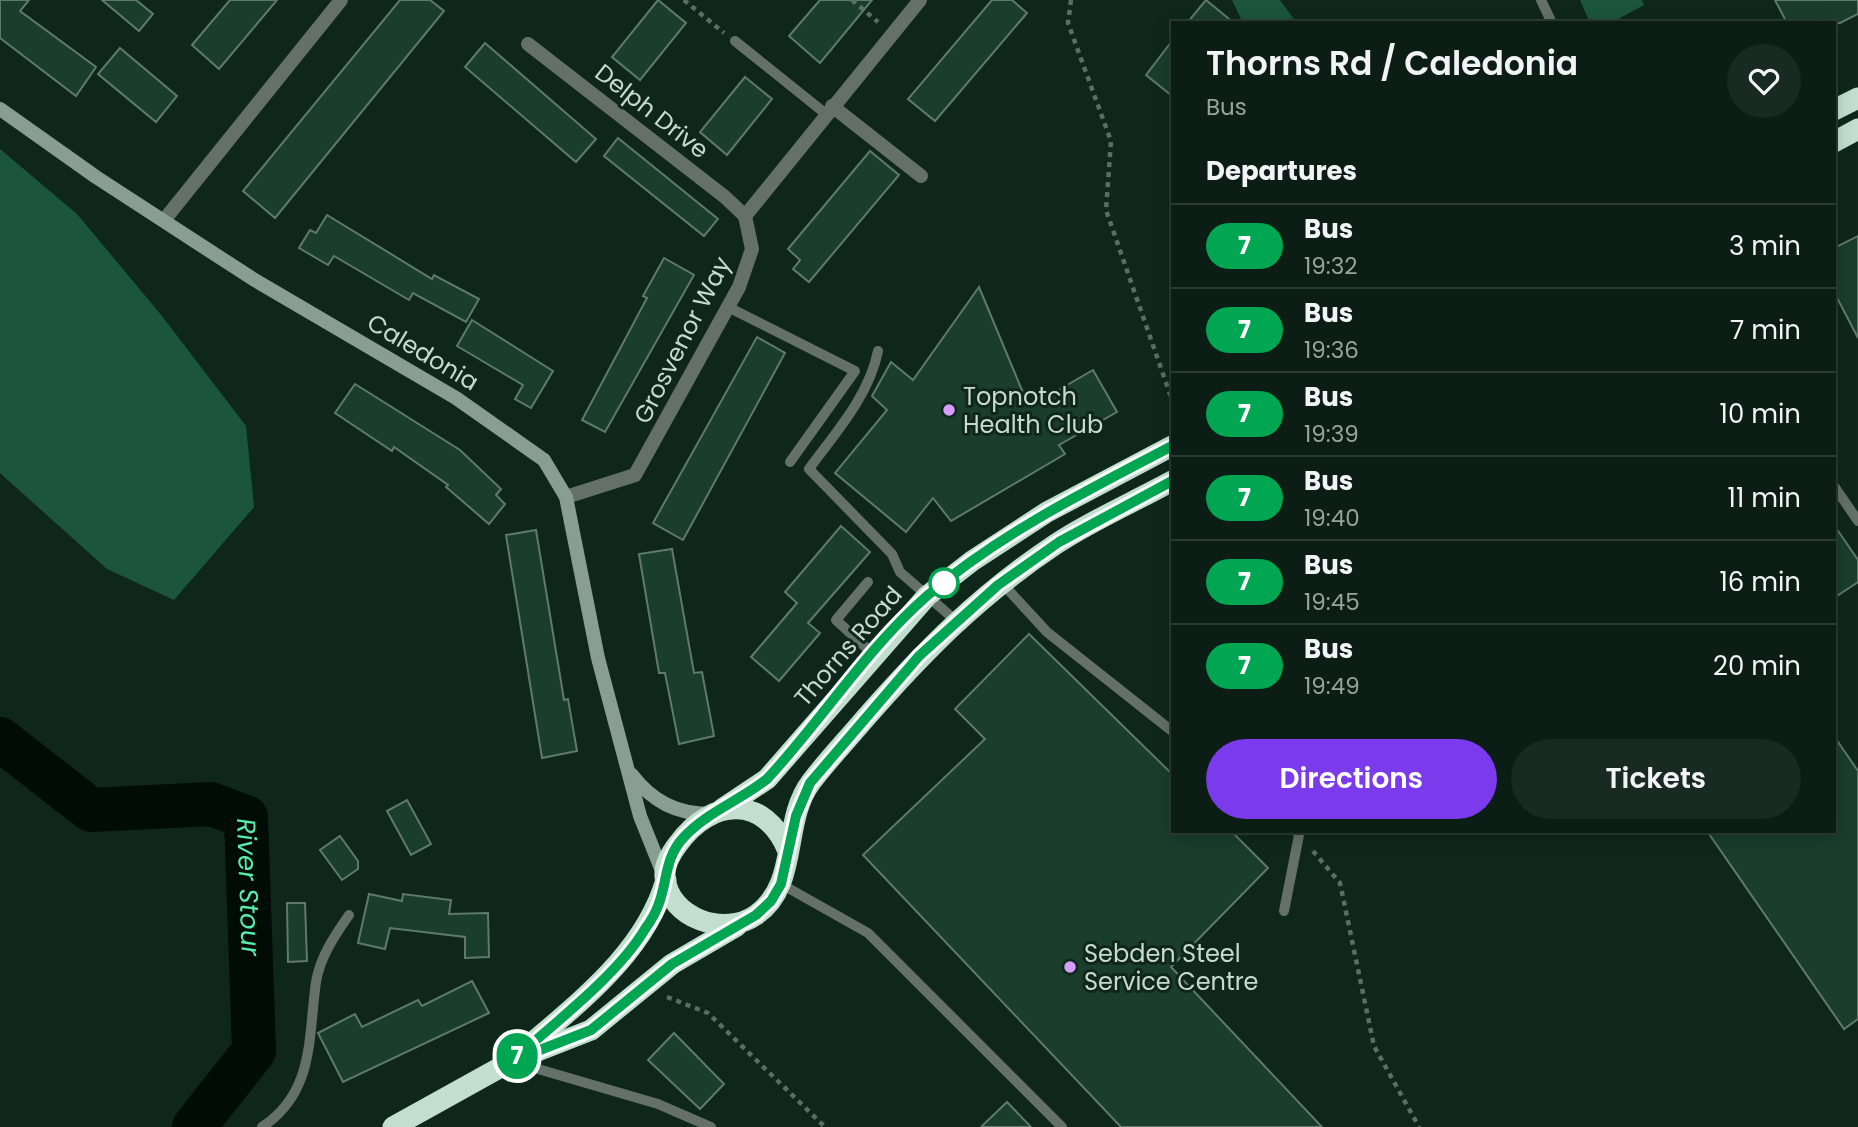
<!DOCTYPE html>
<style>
body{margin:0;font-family:Poppins,sans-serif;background:#192a22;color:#f1f3f6;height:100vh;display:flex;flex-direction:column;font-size:26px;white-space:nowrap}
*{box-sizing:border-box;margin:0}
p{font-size:23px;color:#9aa2a0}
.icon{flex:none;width:38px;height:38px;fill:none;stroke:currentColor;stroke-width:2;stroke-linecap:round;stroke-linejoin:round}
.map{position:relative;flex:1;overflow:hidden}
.details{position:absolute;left:1171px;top:21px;width:665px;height:812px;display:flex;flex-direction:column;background:#0b1d14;border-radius:0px;box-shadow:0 4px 18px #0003,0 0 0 2px #2b3b34}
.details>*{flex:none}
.badge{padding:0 14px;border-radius:23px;font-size:24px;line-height:46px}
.map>.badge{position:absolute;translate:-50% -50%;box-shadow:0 0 0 4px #fff}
h2{padding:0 35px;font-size:26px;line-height:63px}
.round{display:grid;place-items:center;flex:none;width:74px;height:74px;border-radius:37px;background:#192a22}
.headline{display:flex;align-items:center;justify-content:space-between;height:119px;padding:0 35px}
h1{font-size:33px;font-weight:600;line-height:52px}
.cta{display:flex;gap:14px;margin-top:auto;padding:14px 35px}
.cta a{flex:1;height:80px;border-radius:42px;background:#7c3aed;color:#fff;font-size:28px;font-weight:600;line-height:80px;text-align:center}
.cta a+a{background:#192a22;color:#f1f3f6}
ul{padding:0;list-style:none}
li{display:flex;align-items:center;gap:21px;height:84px;padding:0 35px;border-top:2px solid #2b3b34}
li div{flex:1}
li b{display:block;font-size:26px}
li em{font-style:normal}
li .badge{min-width:77px;font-weight:700;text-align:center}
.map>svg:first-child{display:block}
.green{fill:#1b563c}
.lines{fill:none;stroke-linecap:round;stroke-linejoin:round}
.river{stroke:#010c06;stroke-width:44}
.building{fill:#1a3d2c;stroke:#5f7a6b;stroke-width:2}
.path{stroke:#5a6f64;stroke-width:4.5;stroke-dasharray:5 5;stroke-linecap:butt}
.lane{stroke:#647069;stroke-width:10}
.street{stroke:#647069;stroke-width:14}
.secondary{stroke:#8a9d92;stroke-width:14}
.highway{stroke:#c2dfce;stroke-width:21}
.line-casing{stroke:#fff;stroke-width:16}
.line{stroke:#00a651;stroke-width:10}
.poi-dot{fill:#d49cfb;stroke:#0f271b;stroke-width:2.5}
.stop-dot{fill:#fff;stroke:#00a651;stroke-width:3.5}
.labels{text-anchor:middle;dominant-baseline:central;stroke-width:6;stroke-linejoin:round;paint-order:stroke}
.street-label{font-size:24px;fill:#cad9d0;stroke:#0f271b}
.poi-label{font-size:24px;fill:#cad9d0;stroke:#0f271b;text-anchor:start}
.water-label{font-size:26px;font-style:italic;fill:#58edab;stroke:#0f271b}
</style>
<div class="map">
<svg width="1858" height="1127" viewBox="0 0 1858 1127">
<rect width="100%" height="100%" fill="#0f271b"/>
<g class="green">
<polygon points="1232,0 1280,0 1297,23 1243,23"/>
<polygon points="1580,0 1642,0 1644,5 1611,23 1590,23"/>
<polygon points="0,149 77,214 162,316 246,426 254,507 174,600 107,569 0,473"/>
</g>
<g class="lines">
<path class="river" id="s1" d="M 0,739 L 91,810 L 211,804 L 246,817 L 254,1051 L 194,1127"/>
</g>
<g class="building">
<polygon points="0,0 29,0 20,11 96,67 76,96 0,38"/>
<polygon points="102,0 136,0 153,14 139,31"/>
<polygon points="230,0 277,0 219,69 192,45"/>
<polygon points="400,0 430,0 444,11 275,218 243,191"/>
<polygon points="658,0 686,23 640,80 612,57"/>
<polygon points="820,0 872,0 820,63 789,36"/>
<polygon points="992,0 1012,0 1027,13 935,121 908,99"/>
<polygon points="1206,0 1234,23 1187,23"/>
<polygon points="1775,0 1858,0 1858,14 1840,23 1787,23"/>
<polygon points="1172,41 1172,96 1146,75"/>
<polygon points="485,43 596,139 576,162 465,67"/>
<polygon points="120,48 177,96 156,122 98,74"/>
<polygon points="745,77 772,99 727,155 700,132"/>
<polygon points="618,138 718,219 704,236 604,156"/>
<polygon points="870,151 899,175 809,282 793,269 800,260 788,249"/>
<polygon points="327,215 432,279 434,275 479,299 466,322 413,293 409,300 334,256 328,265 299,248 310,230 316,233"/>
<polygon points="1858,236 1858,338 1834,292 1834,248"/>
<polygon points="664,258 694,275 605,432 582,420 647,298 643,296"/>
<polygon points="979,287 1029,407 1093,370 1117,412 1059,445 1065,454 951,521 933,498 906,532 835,473 887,410 872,396 891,362 913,380"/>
<polygon points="472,320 553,371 531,408 515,399 523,385 457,346"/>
<polygon points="757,337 785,353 683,540 653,523"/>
<polygon points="355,384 460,450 501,489 496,495 505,504 489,524 446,487 448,485 394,447 392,451 335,413"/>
<polygon points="1834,525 1858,560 1858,582 1834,598"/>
<polygon points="841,526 870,552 808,623 820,633 779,681 751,657 797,603 785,592"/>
<polygon points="536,530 564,700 568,699 577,751 542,758 506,535"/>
<polygon points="672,549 694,673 702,672 714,736 679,744 665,673 659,673 639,554"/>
<polygon points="1029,634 1172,774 1172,831 1231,831 1268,868 1171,967 1322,1127 1121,1127 863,855 985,739 955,709"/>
<polygon points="1834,736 1858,771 1858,1019 1844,1029 1707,831 1834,831"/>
<polygon points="407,800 431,844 411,855 387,811"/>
<polygon points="340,836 358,861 358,869 342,880 320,850"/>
<polygon points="369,894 402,901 403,894 451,900 449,914 488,913 489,957 465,958 465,937 390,928 385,949 358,943"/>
<polygon points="287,903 305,903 307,961 288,962"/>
<polygon points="472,981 489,1013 343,1082 318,1033 355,1014 362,1027 418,1000 422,1006"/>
<polygon points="674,1033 724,1084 700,1109 648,1060"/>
<polygon points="1007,1102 1031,1127 981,1127"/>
</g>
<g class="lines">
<g class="path">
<polyline points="684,0 724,33"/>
<polyline points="852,0 878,22"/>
<polyline points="1071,0 1068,23 1111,141 1106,210 1172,400"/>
<polyline points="1313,851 1340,883 1374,1046 1419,1127"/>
<polyline points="667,997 708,1013 825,1127"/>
</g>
<g class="lane">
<polyline points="1541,0 1552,23"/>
<polyline points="735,41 826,114"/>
<polyline points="728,307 855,371 790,462"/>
<path d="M 878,351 C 869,396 836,432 809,469 L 892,554 L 900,572 L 955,620"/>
<polyline points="1834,486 1858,521"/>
<polyline points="868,582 836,620 873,654"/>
<polyline points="1001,582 1047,632 1172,731"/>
<polyline points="781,884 868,933 1062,1127"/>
<polyline points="1284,911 1299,835 1296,831"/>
<polyline points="514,1062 658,1104 711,1127"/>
<path d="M 262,1127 C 315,1092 308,1037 316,982 C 320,957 335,935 349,915"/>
</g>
<g class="street">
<polyline points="528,44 725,197 745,216"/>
<polyline points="832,106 921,176"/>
<polyline points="745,216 920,0"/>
<polyline points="165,219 341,0"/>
<polyline points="566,497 635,475 739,287 752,249 745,216"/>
</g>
<g class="secondary">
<polyline points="0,109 96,177 253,279 456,398 544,460 566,497 598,658 640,816 664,876"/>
<path d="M 632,775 C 653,802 677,814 710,814"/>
</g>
<g class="highway">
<polyline points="1834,110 1858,98"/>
<polyline points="1834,142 1858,129"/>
<polyline points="722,809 767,779 927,596 972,561 1047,512 1172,446"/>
<path d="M 788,851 C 765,794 711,798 678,844 C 671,853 664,865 665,877 C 669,919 725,937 756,915 C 800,884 781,822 811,782 C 827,761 845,742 862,722 C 923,652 979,595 1056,544 C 1092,520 1134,502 1172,481"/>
<path d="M 524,1050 C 579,1002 645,953 666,880"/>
<polyline points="393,1127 512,1061 591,1030 672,964 737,926"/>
</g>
</g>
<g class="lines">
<defs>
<path id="line" d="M 1172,446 C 1088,490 1001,533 928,595 C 867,648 822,720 767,779 C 741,800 707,812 684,837 C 664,858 668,881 658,906 C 655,914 650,922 645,929 C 618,975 552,1025 512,1061 L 591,1030 L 672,964 L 756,915 L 771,901 L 781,884 L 796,816 L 810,783 L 919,656 L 998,585 L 1059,542 L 1172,481"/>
</defs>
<use href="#line" class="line-casing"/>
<use href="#line" class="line"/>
</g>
<g class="poi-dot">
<circle cx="949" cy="410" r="7"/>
<circle cx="1070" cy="967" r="7"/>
</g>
<circle class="stop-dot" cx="944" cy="583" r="14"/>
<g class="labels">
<g class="street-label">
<text transform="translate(652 111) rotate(38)">Delph Drive</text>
<text transform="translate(682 340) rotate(-63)">Grosvenor Way</text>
<text transform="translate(423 352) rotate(31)">Caledonia</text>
<text transform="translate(848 646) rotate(-49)">Thorns Road</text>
</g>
<g class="poi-label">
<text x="963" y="396">Topnotch<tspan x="963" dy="28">Health Club</tspan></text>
<text x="1084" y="953">Sebden Steel<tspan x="1084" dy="28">Service Centre</tspan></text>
</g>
<g class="water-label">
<text stroke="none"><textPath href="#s1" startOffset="343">River Stour</textPath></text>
</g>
</g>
</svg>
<b class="badge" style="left:517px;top:1056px;background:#00a651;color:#fff">7</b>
<section class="details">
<div class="headline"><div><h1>Thorns Rd / Caledonia</h1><p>Bus</p></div><a class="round"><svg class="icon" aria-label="heart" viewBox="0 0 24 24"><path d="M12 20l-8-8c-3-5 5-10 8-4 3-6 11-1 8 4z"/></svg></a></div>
<h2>Departures</h2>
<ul>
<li><span class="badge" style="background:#00a651;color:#fff">7</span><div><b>Bus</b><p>19:32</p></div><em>3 min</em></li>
<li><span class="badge" style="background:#00a651;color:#fff">7</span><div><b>Bus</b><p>19:36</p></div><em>7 min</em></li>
<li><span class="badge" style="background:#00a651;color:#fff">7</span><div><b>Bus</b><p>19:39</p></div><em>10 min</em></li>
<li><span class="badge" style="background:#00a651;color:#fff">7</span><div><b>Bus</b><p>19:40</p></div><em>11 min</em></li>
<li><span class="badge" style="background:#00a651;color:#fff">7</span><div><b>Bus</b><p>19:45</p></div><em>16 min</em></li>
<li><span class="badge" style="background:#00a651;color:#fff">7</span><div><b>Bus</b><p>19:49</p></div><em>20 min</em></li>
</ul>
<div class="cta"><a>Directions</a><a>Tickets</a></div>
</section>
</div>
